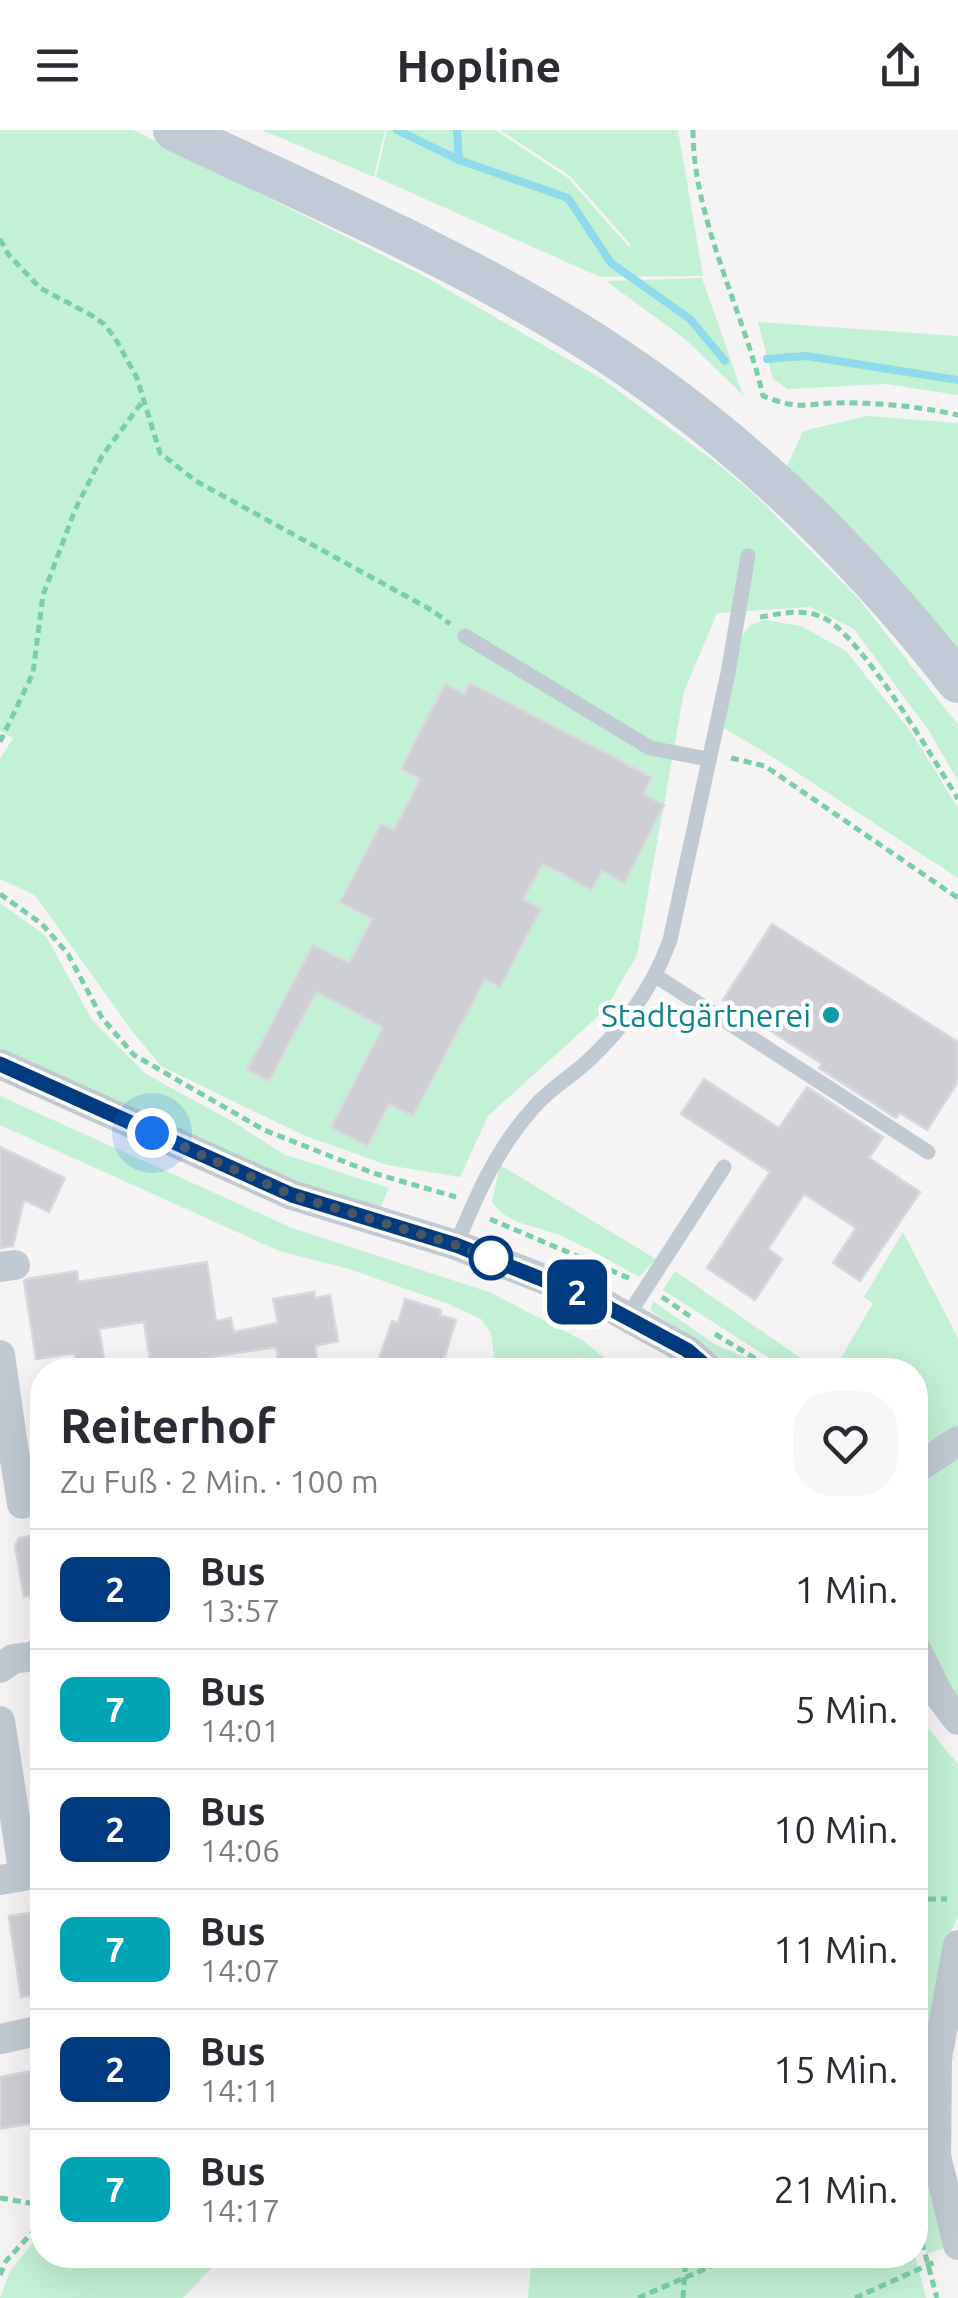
<!DOCTYPE html>
<html lang="de">
<meta charset="utf-8">
<style>
body{margin:0;font-family:Ubuntu,sans-serif;background:#f7f7f7;color:#2b2b33;height:100vh;display:flex;flex-direction:column;font-size:38px;white-space:nowrap}
*{box-sizing:border-box;margin:0}
p{font-size:32px;color:#7c7c81}
.icon{flex:none;width:55px;height:55px;fill:none;stroke:currentColor;stroke-width:2;stroke-linecap:round;stroke-linejoin:round}
.map{position:relative;flex:1;overflow:hidden}
.details{position:absolute;left:30px;top:1228px;width:898px;height:910px;display:flex;flex-direction:column;background:#fff;border-radius:40px;box-shadow:0 10px 40px #0002}
.details>*{flex:none}
.badge{padding:0 20px;border-radius:15px;font-size:35px;line-height:65px}
.you{position:absolute;width:50px;height:50px;margin:-25px;border:8px solid #fff;border-radius:50%;background:#1a73e8;box-shadow:0 0 0 15px #1a73e833}
.map>.badge{position:absolute;translate:-50% -50%;box-shadow:0 0 0 5px #fff}
.round{display:grid;place-items:center;flex:none;width:105px;height:105px;border-radius:40px;background:#f7f7f7}
.head{display:flex;align-items:center;justify-content:space-between;height:170px;padding:0 30px}
h1{font-size:48px;font-weight:600;line-height:75px}
ul{padding:0;list-style:none}
li{display:flex;align-items:center;gap:30px;height:120px;padding:0 30px;border-top:2px solid #e1e1e2}
li div{flex:1}
li b{display:block;font-size:38px}
li em{font-style:normal}
li .badge{min-width:110px;font-weight:700;text-align:center}
header{display:flex;justify-content:space-between;align-items:center;height:130px;padding:0 30px;background:#fff;font-size:45px;font-weight:600}
.map>svg:first-child{display:block}
.green{fill:#c3f1d5}
.lines{fill:none;stroke-linecap:round;stroke-linejoin:round}
.stream{stroke:#90daee;stroke-width:8}
.building{fill:#cdcfd5;stroke:#d7d9de;stroke-width:2.5}
.path{stroke:#7ad0a6;stroke-width:5;stroke-dasharray:8 5;stroke-linecap:butt}
.service{stroke:#c1cad2;stroke-width:15}
.minor{stroke:#c1cad2;stroke-width:30}
.secondary{stroke:#c1cbd6;stroke-width:42}
.line-casing{stroke:#fff;stroke-width:22}
.line{stroke:#003b80;stroke-width:15}
.walk{stroke:#4a5661;stroke-width:10;stroke-dasharray:0 18}
.culture-dot{fill:#0f9aa8;stroke:#fff;stroke-width:4}
.stop-dot{fill:#fff;stroke:#003b80;stroke-width:5}
.labels{text-anchor:middle;dominant-baseline:central;stroke-width:9;stroke-linejoin:round;paint-order:stroke}
.culture-label{font-size:32px;fill:#0d838f;stroke:#fff;text-anchor:end}
</style>
<header><svg class="icon" aria-label="menu" viewBox="0 0 24 24"><path d="M4 6h16M4 12h16M4 18h16"/></svg>Hopline<svg class="icon" aria-label="share" viewBox="0 0 24 24"><path d="M12 15V3M7 8l5-5 5 5M5 13v7h14v-7"/></svg></header>
<div class="map">
<svg width="958" height="2168" viewBox="0 0 958 2168">
<rect width="100%" height="100%" fill="#f5f3f3"/>
<g class="green">
<polygon points="0,0 133,0 422,145 602,249 713,330 755,365 858,468 958,595 958,651 929,601 854,499 810,477 717,483 684,562 637,825 605,880 488,986 460,1047 387,1035 303,1005 161,936 132,901 35,765 0,749 0,629 13,608 0,601"/>
<polygon points="262,0 385,0 374,47"/>
<polygon points="387,0 495,0 568,48 629,117 631,115 570,46 500,0 678,0 703,146 600,147 376,47"/>
<polygon points="702,148 743,265 685,209 606,151"/>
<polygon points="758,192 958,206 958,265 885,254 788,259 773,249"/>
<polygon points="867,286 958,293 958,528 784,343 803,301"/>
<polygon points="765,490 801,496 846,521 911,602 958,678 958,748 776,629 722,597 742,506 750,495"/>
<polygon points="0,773 46,806 92,890 146,944 237,994 283,1024 389,1058 380,1078 297,1055 0,919"/>
<polygon points="0,966 292,1098 489,1162 582,1210 620,1240 487,1240 495,1234 491,1203 481,1189 446,1173 349,1139 279,1121 0,995"/>
<path d="M 500,1035 L 656,1129 L 639,1147 C 614,1133 588,1118 562,1106 C 538,1096 507,1095 492,1072 Z"/>
<polygon points="903,1102 958,1208 958,1297 915,1326 915,1240 834,1240 873,1173 864,1167"/>
<polygon points="675,1141 818,1240 788,1240 663,1160"/>
<polygon points="653,1171 716,1215 757,1232 766,1240 738,1240 650,1180"/>
<polygon points="958,1329 958,1566 941,1540 915,1481 915,1359"/>
<polygon points="915,1572 925,1594 958,1635 958,1785 942,1824 929,1911 925,2047 944,2118 927,2124 915,2062"/>
<polygon points="42,2102 42,2125 224,2125 183,2168 0,2168 10,2141"/>
<polygon points="532,2125 915,2125 926,2168 528,2168"/>
</g>
<g class="lines">
<g class="stream">
<polyline points="397,0 459,30 568,68 611,133 690,189 725,231"/>
<polyline points="457,0 459,30"/>
<polyline points="767,229 806,226 958,250"/>
</g>
</g>
<g class="building">
<polygon points="470,553 652,647 643,664 664,675 624,753 602,741 592,760 543,734 523,769 541,779 500,857 485,849 413,986 389,974 368,1016 331,997 383,897 316,862 269,951 247,940 313,815 349,833 372,789 340,772 381,694 394,700 420,649 401,639 445,554 465,564"/>
<polygon points="772,794 958,912 958,952 927,1000 900,983 896,988 819,938 822,934 723,870"/>
<polygon points="704,949 779,998 807,957 883,1007 869,1028 920,1062 860,1151 833,1133 856,1098 804,1064 768,1119 782,1129 755,1170 707,1138 770,1042 681,984"/>
<polygon points="0,1017 65,1048 49,1082 24,1070 13,1116 0,1118"/>
<polygon points="207,1132 216,1191 231,1188 234,1202 278,1193 273,1169 314,1162 315,1168 330,1165 338,1211 315,1216 317,1230 279,1237 276,1217 151,1236 144,1192 99,1199 105,1236 78,1240 75,1223 36,1229 24,1151 27,1149 77,1141 78,1152"/>
<polygon points="405,1169 441,1180 440,1185 456,1190 442,1235 419,1228 415,1240 412,1240 379,1229 392,1191 398,1193"/>
<polygon points="42,1404 42,1464 24,1467 15,1416 19,1408"/>
<polygon points="42,1781 42,1864 21,1867 9,1786"/>
<polygon points="42,1939 42,1991 0,1999 0,1947"/>
</g>
<g class="lines">
<g class="path">
<path d="M 693,0 C 693,89 743,179 763,266 C 798,279 797,275 832,273 C 874,272 917,276 958,285"/>
<polyline points="0,109 8,124 40,158 91,185 104,194 115,208 137,248 160,323 196,351 433,481 450,494"/>
<path d="M 760,487 C 780,484 802,478 822,487 C 860,503 934,630 958,669"/>
<polyline points="0,612 33,543 43,465 75,380 102,326 143,271"/>
<polyline points="731,628 765,636 958,768"/>
<polyline points="0,764 42,794 68,824 102,888 134,925 264,1000 373,1043 456,1067"/>
<polyline points="490,1089 631,1149"/>
<polyline points="662,1167 694,1189"/>
<polyline points="715,1204 774,1240"/>
<polyline points="915,1769 947,1769"/>
<polyline points="0,2068 42,2075"/>
<polyline points="915,2087 937,2168"/>
<polyline points="0,2145 6,2131 42,2092"/>
<polyline points="638,2168 737,2125"/>
<polyline points="683,2168 686,2125"/>
<polyline points="855,2168 937,2131"/>
</g>
<g class="service">
<polyline points="465,506 650,618 708,629"/>
<polyline points="656,846 928,1022"/>
<path d="M 456,1115 C 477,1064 498,1016 536,975 C 551,958 572,946 589,930 C 625,896 653,857 670,810 L 728,543 L 748,426"/>
<polyline points="627,1187 724,1037"/>
</g>
<g class="minor">
<polyline points="0,934 292,1065 456,1115 595,1169 687,1220 710,1240"/>
<polyline points="0,1137 15,1135"/>
<polyline points="0,1225 13,1316 0,1318"/>
<polyline points="13,1316 22,1374"/>
<polyline points="915,1340 958,1311"/>
<polyline points="915,1517 939,1565 958,1590"/>
<polyline points="0,1538 13,1529 42,1525"/>
<polyline points="0,1591 24,1746 0,1750"/>
<polyline points="958,1815 937,1928 936,2026 958,2115"/>
<polyline points="0,1909 42,1900"/>
</g>
<path class="secondary" d="M 174,0 C 308,64 447,123 574,201 C 722,292 851,415 958,552"/>
</g>
<g class="lines">
<defs>
<polyline id="line" points="0,934 292,1065 456,1115 594,1170 687,1220 710,1240"/>
</defs>
<use href="#line" class="line-casing"/>
<use href="#line" class="line"/>
<polyline class="walk" points="152,1003 292,1065 456,1115 502,1133 491,1128"/>
</g>
<circle class="culture-dot" cx="831" cy="885" r="10"/>
<circle class="stop-dot" cx="491" cy="1128" r="20"/>
<g class="labels">
<g class="culture-label">
<text x="811" y="885">Stadtgärtnerei</text>
</g>
</g>
</svg>
<div class="you" style="left:152px;top:1003px"></div>
<b class="badge" style="left:577px;top:1162px;background:#003b80;color:#fff">2</b>
<section class="details">
<div class="head"><div><h1>Reiterhof</h1><p>Zu Fuß · 2 Min. · 100 m</p></div><a class="round"><svg class="icon" aria-label="heart" viewBox="0 0 24 24"><path d="M12 20l-8-8c-3-5 5-10 8-4 3-6 11-1 8 4z"/></svg></a></div>
<ul>
<li><span class="badge" style="background:#003b80;color:#fff">2</span><div><b>Bus</b><p>13:57</p></div><em>1 Min.</em></li>
<li><span class="badge" style="background:#00a3b4;color:#fff">7</span><div><b>Bus</b><p>14:01</p></div><em>5 Min.</em></li>
<li><span class="badge" style="background:#003b80;color:#fff">2</span><div><b>Bus</b><p>14:06</p></div><em>10 Min.</em></li>
<li><span class="badge" style="background:#00a3b4;color:#fff">7</span><div><b>Bus</b><p>14:07</p></div><em>11 Min.</em></li>
<li><span class="badge" style="background:#003b80;color:#fff">2</span><div><b>Bus</b><p>14:11</p></div><em>15 Min.</em></li>
<li><span class="badge" style="background:#00a3b4;color:#fff">7</span><div><b>Bus</b><p>14:17</p></div><em>21 Min.</em></li>
</ul>
</section>
</div>
